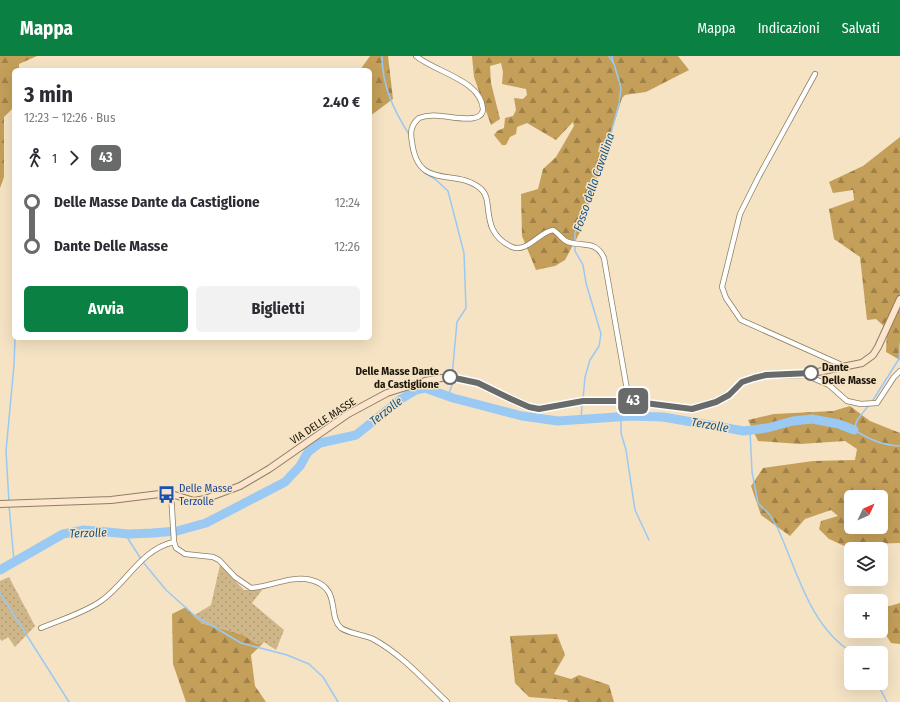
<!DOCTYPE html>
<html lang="it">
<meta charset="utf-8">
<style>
body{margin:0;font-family:"Fira Sans Condensed",sans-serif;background:#f2f2f3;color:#2b2b33;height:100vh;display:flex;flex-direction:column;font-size:15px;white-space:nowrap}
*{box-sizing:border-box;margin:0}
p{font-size:13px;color:#7c7c81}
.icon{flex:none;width:22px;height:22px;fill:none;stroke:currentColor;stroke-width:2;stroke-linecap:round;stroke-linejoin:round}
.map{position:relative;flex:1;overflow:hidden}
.details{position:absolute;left:12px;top:12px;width:360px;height:272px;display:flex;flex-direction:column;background:#fff;border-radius:6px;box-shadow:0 4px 16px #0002}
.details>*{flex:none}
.badge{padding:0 8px;border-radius:6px;font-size:14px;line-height:26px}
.needle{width:26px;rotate:46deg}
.tools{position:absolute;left:844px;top:434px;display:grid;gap:8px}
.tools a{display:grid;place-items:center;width:44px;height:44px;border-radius:6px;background:#fff;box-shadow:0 4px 16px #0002;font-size:20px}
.map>.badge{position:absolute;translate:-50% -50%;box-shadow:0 0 0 2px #fff}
.legs{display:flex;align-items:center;gap:6px;height:44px;padding:0 12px;font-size:13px}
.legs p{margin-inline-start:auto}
.headline{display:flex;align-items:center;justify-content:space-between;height:68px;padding:0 12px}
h1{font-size:22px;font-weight:700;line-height:30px}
.cta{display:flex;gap:8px;margin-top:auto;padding:8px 12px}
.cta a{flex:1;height:46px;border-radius:6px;background:#0b8043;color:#fff;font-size:16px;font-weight:700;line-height:46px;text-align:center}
.cta a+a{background:#f2f2f3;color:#2b2b33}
ul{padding:0 12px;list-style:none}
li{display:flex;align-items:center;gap:14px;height:44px;font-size:15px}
li i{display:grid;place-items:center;width:6px;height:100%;margin:0 5px;background:currentColor}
li i::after{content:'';width:10px;height:10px;margin:-5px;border:3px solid;border-radius:50%;background:#fff}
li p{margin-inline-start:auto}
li:first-child i{background:linear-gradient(#0000 50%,currentColor 0)}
li:last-child i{background:linear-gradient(currentColor 50%,#0000 0)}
header{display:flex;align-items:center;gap:24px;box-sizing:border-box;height:56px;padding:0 20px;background:#0b8043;color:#fff}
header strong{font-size:19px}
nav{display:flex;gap:22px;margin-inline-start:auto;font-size:14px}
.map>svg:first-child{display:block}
.forest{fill:url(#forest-firs);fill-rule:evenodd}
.park{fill:url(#park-dots)}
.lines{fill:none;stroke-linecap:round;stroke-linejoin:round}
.stream{stroke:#9ac9f4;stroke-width:1.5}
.river{stroke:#9ac9f4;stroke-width:9}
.street-casing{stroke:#8e7f62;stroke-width:6}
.secondary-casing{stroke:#8e7f62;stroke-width:8}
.street{stroke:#fff;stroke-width:4.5}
.secondary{stroke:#fce5cc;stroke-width:6}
.line-1-casing{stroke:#fff;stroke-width:9}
.line-1{stroke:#696a6a;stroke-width:6}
.stop-1-dot{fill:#fff;stroke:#696a6a;stroke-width:2}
.labels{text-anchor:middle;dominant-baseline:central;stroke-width:3;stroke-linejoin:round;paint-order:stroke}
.stop-label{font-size:11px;font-weight:bold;fill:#1d170c;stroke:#f5e3c4;text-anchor:start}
.street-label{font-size:11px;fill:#1d170c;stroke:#f5e3c4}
.transit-label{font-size:11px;fill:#164399;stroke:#f5e3c4;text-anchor:start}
.water-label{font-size:12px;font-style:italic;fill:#145486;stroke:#f5e3c4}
</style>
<header>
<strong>Mappa</strong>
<nav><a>Mappa</a><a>Indicazioni</a><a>Salvati</a></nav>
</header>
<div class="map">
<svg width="900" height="646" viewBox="0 0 900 646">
<defs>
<pattern id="forest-firs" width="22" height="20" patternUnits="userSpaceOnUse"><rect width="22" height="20" fill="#c49f59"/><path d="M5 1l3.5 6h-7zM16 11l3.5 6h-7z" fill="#9f8148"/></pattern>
<pattern id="park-dots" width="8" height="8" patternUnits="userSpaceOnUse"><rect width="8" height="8" fill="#cfb688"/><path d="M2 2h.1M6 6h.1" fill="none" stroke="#b19c74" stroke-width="1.8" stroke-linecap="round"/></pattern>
</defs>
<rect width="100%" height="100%" fill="#f5e3c4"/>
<g class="forest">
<polygon points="0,0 37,0 19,8 19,14 14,14 14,51 4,61 4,121 0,132"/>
<polygon points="370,0 388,0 393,43 370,60 370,14 360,14"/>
<polygon points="472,0 678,0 689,14 646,36 625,39 622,42 580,176 565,204 555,210 536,214 522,180 521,138 538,133 543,113 556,101 574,70 573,66 556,84 527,67 517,71 516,78 510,81 506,89 502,89 494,79 497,75 504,72 505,62 513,60 516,54 514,42 523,43 527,39 526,33 502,28 503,16 501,7 490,10 491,27 500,63 491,69 474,21"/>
<polygon points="900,81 900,304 886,296 887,273 876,263 867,264 860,201 834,183 829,153 854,144 853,134 833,137 829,126 863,110"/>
<path d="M 850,350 L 870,365 L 900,377 L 900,487 L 866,488 L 859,493 L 851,493 L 829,483 L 819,473 L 821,465 L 838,460 L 831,454 L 805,463 L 790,480 L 761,459 L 751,430 L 763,412 L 813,405 L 855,404 L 857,393 L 845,385 L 800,388 L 758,385 L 748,364 L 774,358 L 833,355 ZM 851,441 L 881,441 L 881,471 L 851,471 Z"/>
<polygon points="900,547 900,588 891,587 881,571 881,549 890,550"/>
<polygon points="186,551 201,567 244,579 257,588 264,586 251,599 255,630 266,646 186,646 173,608 172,558"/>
<polygon points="557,578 565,599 554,618 571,623 579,619 609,629 614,646 568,646 567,644 529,641 515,627 510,580"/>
</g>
<g class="park">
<polygon points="220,509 244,534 262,534 252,547 284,574 276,594 264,586 257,588 244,579 201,567 193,560 211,549"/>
<polygon points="9,521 35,570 15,591 8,581 2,585 0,583 0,525"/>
</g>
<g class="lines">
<g class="stream">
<path d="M 382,0 C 382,30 394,55 410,80"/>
<polyline points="612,0 613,6"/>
<polyline points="416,107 425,117 435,123 448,135 464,197 466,252 457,266 452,320"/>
<polyline points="575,186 575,177 594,125 602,110 619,48 621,32 614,8 609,0"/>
<polyline points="575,190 575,195 583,209 586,227 601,278 599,290 590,304 585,321 583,343"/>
<polyline points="448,340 452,329 451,324"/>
<polyline points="873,344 899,303 900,287"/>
<path d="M 869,349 L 857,364 L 854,374 C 869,383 881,389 900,390"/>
<polyline points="621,361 621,377 626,394 635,454 649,484"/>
<polyline points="581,363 582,350"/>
<path d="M 750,374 L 752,416 L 758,447 L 770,459 L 778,473 C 798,517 810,571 853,597"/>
<polyline points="9,446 6,395 14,309 15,282"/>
<polyline points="9,449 14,505"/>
<polyline points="125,478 141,503"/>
<polyline points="143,506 166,534 194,559 241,587 287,599 309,608 323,621 338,646"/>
<polyline points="0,537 69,646"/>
<polyline points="877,627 887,646"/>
</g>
<polyline class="river" points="0,514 63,478 84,474 129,478 152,477 177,475 206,467 285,426 300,410 308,396 320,387 356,379 401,343 416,334 425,332 453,342 522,360 558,365 631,360 663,361 744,375 767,372 793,365 812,363 839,368 854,374"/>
<defs>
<g id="street">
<path d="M 416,0 C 435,16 481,24 483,53 C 483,59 479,61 474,62 C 455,65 437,55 419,62 C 411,69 410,76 412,86 C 418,136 456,111 481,133 C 495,145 478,175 512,191 C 527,197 539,176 553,174 C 559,177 562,184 568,186 C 583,191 596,184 604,202 L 629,345"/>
<polyline points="815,18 759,120 740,158 722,231 726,242 741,264 844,310"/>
<polyline points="808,318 810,321 829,329 847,345 861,348 877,347 894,321 900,315"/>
<path d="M 171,437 L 174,486 L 176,492 L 185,498 L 213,501 L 219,504 L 235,521 L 251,532 C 271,531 290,519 311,524 C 342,532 327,560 341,572 C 348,577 364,579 373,583 C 401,598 424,624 447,646"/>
<path d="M 41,572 C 60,564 84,557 101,545 C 126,528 141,493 174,486"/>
</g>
<polyline id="secondary" points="0,448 111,444 168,437 194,445 205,443 240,430 269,413 348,358 387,337 425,325 441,322 455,322 478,327 511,343 529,351 539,353 583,345 629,345 692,353 715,346 729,339 742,326 754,322 765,319 808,318 862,307 873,299 878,291 900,243"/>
</defs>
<use href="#street" class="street-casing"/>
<use href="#secondary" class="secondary-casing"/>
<use href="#street" class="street"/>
<use href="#secondary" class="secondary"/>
</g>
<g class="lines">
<defs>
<polyline id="line-1" points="450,321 478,327 511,343 529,351 539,353 583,345 629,345 692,353 716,346 729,339 742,326 754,322 766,319 811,317"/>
</defs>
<use href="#line-1" class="line-1-casing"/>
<use href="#line-1" class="line-1"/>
</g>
<defs>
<symbol id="bus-bare" viewBox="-9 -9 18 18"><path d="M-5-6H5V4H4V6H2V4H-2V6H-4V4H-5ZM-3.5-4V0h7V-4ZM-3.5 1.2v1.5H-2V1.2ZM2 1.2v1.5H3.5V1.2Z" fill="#1a4fb4" stroke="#f5e3c4" stroke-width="2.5" paint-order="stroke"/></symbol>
</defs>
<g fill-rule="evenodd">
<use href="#bus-bare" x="154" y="426" width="25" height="25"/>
</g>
<g class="stop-1-dot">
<circle cx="811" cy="317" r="7"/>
<circle cx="450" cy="321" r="7"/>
</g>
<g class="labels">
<g class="stop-label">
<text x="822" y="311">Dante<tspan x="822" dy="13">Delle Masse</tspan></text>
<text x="439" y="315" text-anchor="end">Delle Masse Dante<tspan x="439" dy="13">da Castiglione</tspan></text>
</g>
<g class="street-label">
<text transform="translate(323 365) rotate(-33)">VIA DELLE MASSE</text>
</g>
<g class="transit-label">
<text x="179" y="432">Delle Masse<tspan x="179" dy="13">Terzolle</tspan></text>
</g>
<g class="water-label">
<text transform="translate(594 126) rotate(-71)">Fosso della Cavallina</text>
<text transform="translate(386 355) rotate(-38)">Terzolle</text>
<text transform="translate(710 369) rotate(10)">Terzolle</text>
<text transform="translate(88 477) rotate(-2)">Terzolle</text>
</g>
</g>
</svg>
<div class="tools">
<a><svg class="needle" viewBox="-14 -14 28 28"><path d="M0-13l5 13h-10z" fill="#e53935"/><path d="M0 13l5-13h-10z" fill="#7c7c81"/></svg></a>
<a><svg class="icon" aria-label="layers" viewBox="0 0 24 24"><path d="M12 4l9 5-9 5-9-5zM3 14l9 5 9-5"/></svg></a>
<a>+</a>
<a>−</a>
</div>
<b class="badge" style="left:633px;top:345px;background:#696a6a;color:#fff">43</b>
<section class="details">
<div class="headline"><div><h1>3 min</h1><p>12:23 – 12:26 · Bus</p></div><b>2.40 €</b></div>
<div class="legs"><svg class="icon" aria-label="walk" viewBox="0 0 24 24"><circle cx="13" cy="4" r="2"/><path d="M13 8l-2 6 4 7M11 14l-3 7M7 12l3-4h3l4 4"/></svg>1<svg class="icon" aria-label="forward" viewBox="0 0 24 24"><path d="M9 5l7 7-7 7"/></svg><b class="badge" style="background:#696a6a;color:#fff">43</b></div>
<ul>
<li><i style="color:#696a6a"></i><b>Delle Masse Dante da Castiglione</b><p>12:24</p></li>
<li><i style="color:#696a6a"></i><b>Dante Delle Masse</b><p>12:26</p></li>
</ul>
<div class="cta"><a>Avvia</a><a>Biglietti</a></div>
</section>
</div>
